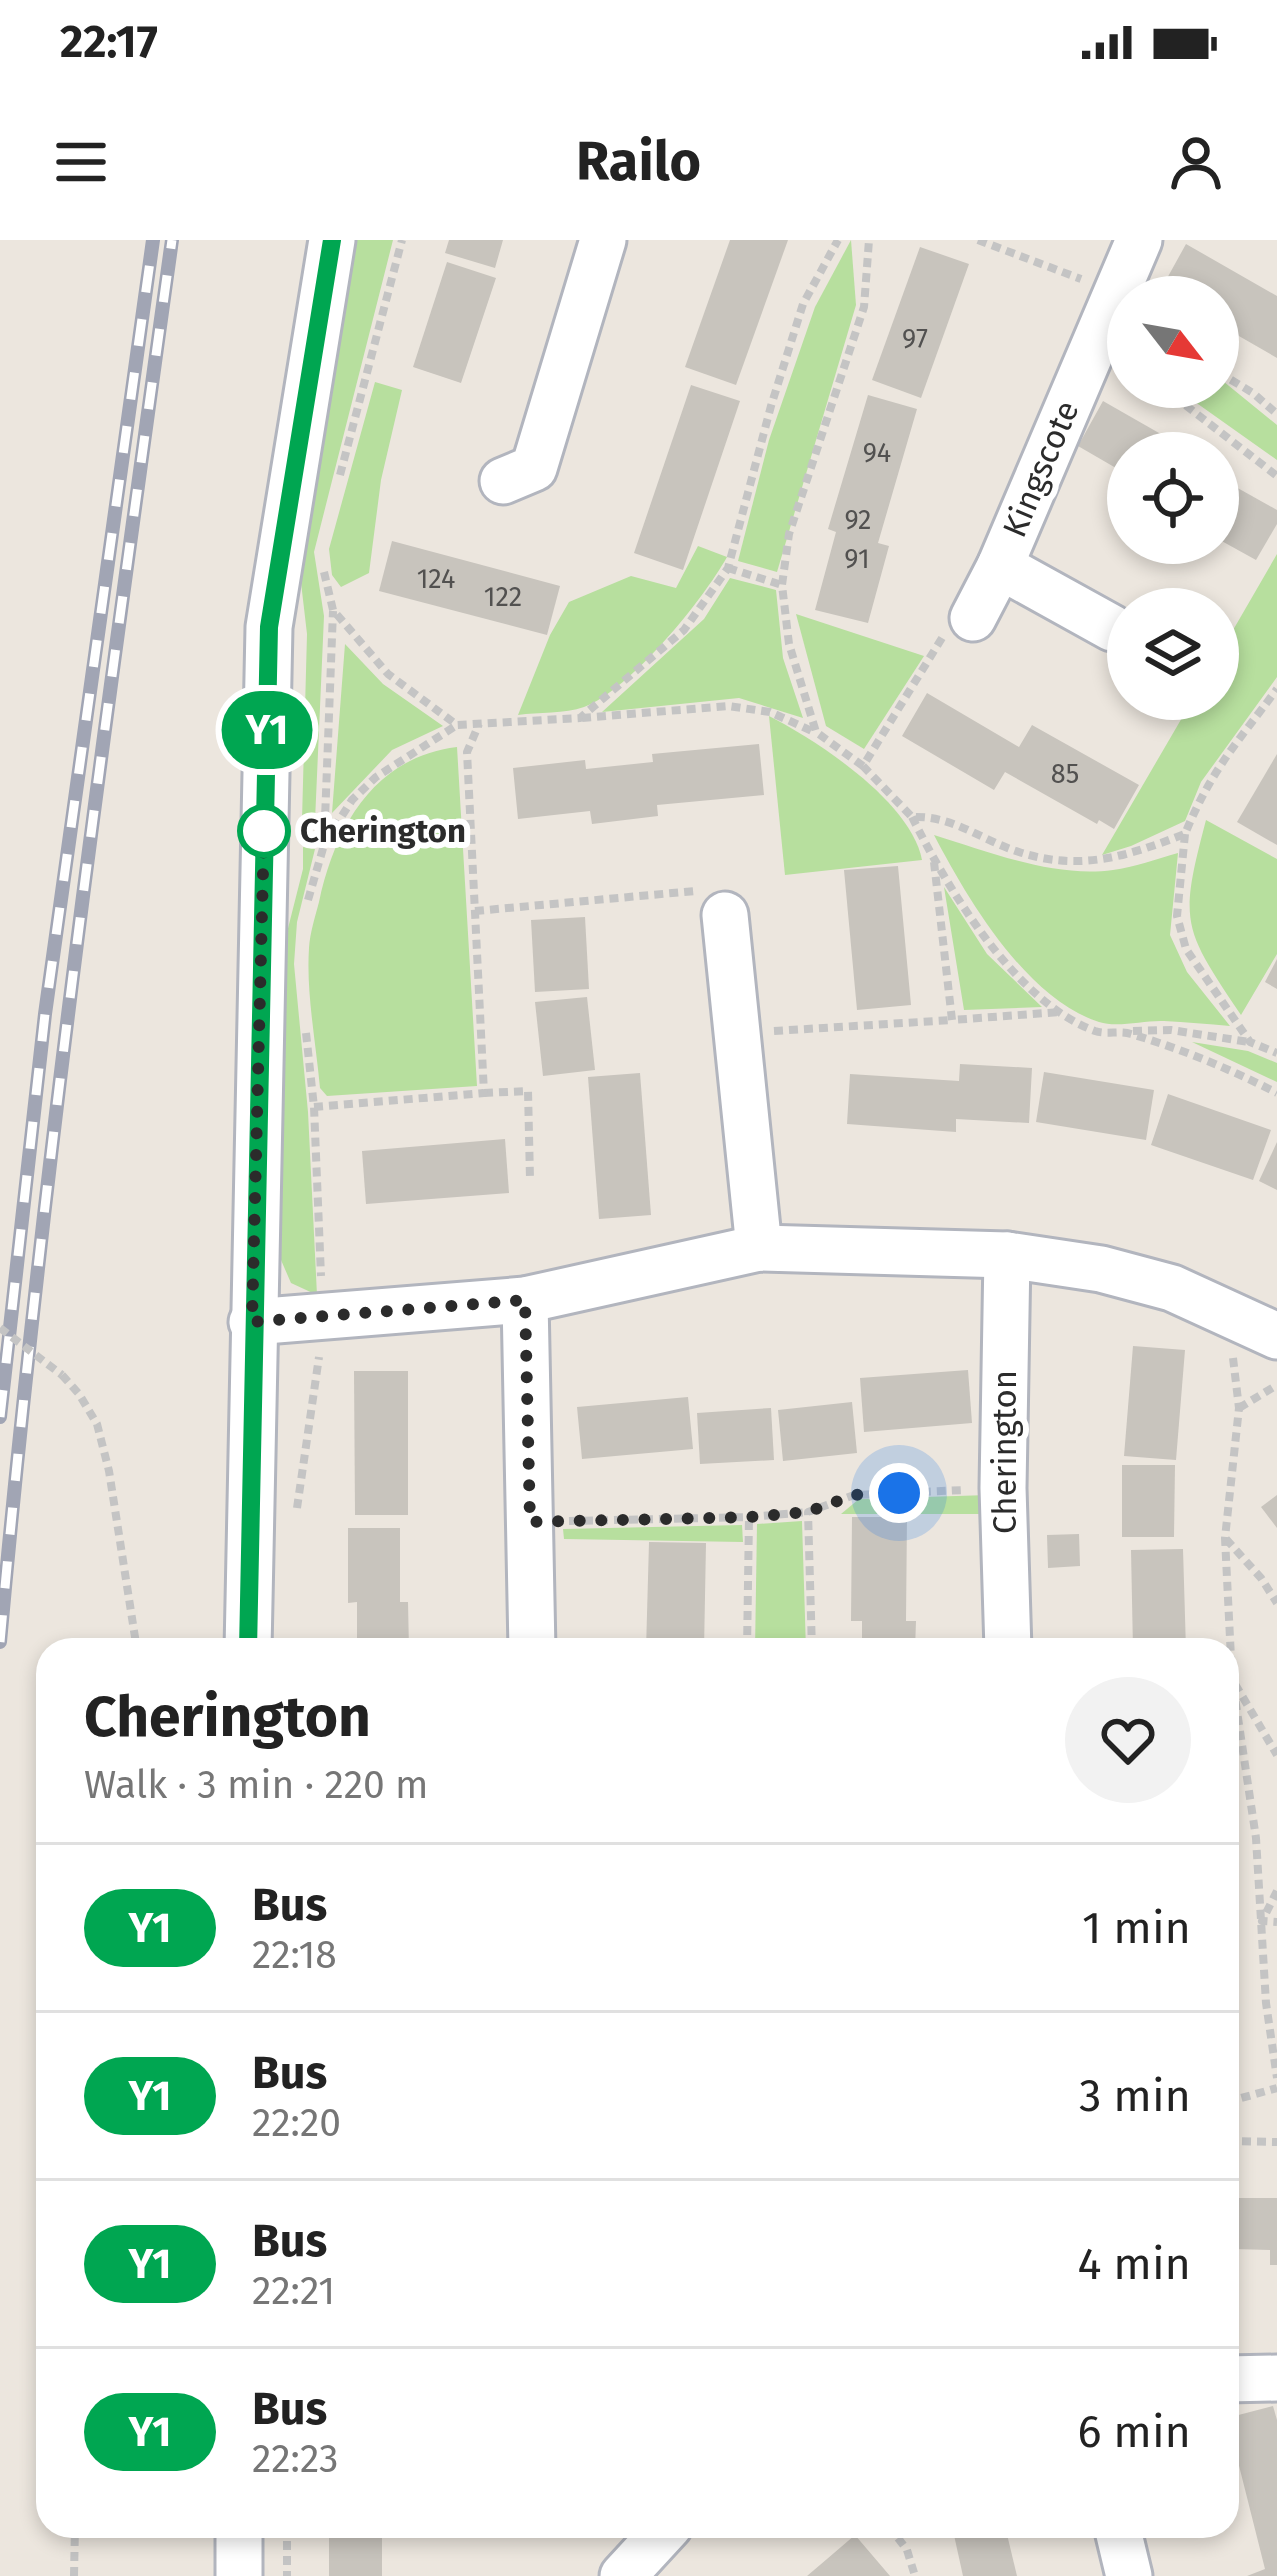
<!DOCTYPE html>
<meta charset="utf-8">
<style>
body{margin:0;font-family:"Fira Sans",sans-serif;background:#f2f2f2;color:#222;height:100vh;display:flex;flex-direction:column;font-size:45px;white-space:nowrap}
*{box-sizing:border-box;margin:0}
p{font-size:39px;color:#767676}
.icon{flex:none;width:66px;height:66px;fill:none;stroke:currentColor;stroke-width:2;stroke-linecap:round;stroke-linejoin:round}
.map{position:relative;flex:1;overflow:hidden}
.sheet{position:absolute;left:36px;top:1398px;width:1203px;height:900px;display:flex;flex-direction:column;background:#fff;border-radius:36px;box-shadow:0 6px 18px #0003}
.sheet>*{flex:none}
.badge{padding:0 24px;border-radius:39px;font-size:42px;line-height:78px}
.needle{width:78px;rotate:121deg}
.fabs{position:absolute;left:1107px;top:36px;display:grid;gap:24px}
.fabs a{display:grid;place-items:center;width:132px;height:132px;border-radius:50%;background:#fff;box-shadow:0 6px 18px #0003;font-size:60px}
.you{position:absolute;width:60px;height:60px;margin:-30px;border:9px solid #fff;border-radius:50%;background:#1a73e8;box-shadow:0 0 0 18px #1a73e833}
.map>.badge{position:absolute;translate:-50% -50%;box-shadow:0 0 0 6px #fff}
.round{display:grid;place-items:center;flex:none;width:126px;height:126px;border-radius:63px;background:#f2f2f2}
.overview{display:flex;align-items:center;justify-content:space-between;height:204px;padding:0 48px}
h1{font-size:57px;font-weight:700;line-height:90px}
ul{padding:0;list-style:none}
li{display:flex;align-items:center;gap:36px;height:168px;padding:0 48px;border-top:3px solid #e0e0e0}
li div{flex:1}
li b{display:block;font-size:45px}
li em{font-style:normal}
li .badge{min-width:132px;font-weight:700;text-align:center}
.status{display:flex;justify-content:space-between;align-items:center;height:84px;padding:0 60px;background:#fff;direction:ltr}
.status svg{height:33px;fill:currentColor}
header{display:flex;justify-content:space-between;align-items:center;height:156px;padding:0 48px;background:#fff;font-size:54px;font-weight:700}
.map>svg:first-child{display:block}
.green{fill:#b7df9e}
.building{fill:#c8c4bd}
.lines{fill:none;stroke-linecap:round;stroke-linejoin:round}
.minor-casing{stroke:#b2b5be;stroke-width:51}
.path{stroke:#c4c4c4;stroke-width:8;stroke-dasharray:9 6;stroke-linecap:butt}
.minor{stroke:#fff;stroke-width:45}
.rail-casing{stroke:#a1a5b4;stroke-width:14}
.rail{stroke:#fff;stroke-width:9;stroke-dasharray:27;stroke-linecap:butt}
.path-bridge{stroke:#c4c4c4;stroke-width:8;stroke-dasharray:9 6;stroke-linecap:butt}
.line-casing{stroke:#fff;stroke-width:27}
.line{stroke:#00a651;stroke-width:18}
.walk{stroke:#2b2b2b;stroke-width:12;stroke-dasharray:0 21.6}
.stop-dot{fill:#fff;stroke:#00a651;stroke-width:6}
.labels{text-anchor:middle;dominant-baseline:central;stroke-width:12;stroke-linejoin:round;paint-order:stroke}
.number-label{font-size:27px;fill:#525150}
.street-label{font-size:33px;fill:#2b2b2b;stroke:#fff}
.stop-label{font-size:33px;font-weight:bold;fill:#2b2b2b;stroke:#fff;text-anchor:start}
</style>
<div class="status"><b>22:17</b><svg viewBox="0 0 49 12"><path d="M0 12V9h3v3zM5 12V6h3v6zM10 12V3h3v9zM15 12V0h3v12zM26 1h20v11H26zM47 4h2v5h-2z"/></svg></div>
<header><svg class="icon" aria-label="menu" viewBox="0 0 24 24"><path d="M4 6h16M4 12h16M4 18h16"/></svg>Railo<svg class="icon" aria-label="person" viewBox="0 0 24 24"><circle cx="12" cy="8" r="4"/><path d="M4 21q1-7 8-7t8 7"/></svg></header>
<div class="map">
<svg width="1277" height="2336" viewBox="0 0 1277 2336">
<rect width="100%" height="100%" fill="#ece6de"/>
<g class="green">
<polygon points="354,0 393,0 314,312 324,376 315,581 302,580 307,394 300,334 341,56"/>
<polygon points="851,0 856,65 777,332 738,321 769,200 815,67"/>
<polygon points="1218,137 1277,185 1277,220 1174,147 1218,147"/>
<polygon points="375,142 402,150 381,240 369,333 341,347 332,335 329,309"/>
<path d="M 698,306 L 727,317 C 703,360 630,450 584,467 C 565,474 538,472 518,475 L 550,395 L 569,362 L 631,336 L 676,348 Z"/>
<polygon points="1277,314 1277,437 1201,542 1185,581 1131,606 1102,615 1193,459 1218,459 1218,416"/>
<polygon points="730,338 776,350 783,418 803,478 739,458 602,472 704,379"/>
<polygon points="796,374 924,416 864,509 826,486"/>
<polygon points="345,404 383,444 443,486 392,510 332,573"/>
<path d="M 769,476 C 818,501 911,562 922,620 L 785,635 Z"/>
<path d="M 457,507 L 477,846 L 327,856 L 320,848 C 316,803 306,753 309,708 C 310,693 315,677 319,662 C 335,587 374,517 457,507 Z"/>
<path d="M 1206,580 L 1277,619 L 1277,714 L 1241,775 C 1182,687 1179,683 1206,580 Z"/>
<path d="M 934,595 C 990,612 1053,638 1113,630 C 1134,627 1157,619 1178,613 L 1170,695 L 1187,732 L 1230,786 C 1208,784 1186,782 1164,781 C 1144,780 1118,788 1099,782 C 1026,759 967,658 934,595 Z"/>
<polygon points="303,607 315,609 297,682 294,724 308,872 317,1055 291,1043 281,1020 283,708 303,629"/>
<polygon points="944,647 987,714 1042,767 964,770"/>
<polygon points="1192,802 1248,811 1277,823 1277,842"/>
<polygon points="989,1255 991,1274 841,1274 859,1259"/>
<polygon points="802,1281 806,1410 755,1410 757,1284"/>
<polygon points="742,1285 743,1302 564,1299 563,1289"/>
</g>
<g class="building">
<polygon points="449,0 503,0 495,28 445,13"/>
<polygon points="730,0 788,0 736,145 685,127"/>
<polygon points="1186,4 1277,56 1277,118 1218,84 1218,57 1170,57 1160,51"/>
<polygon points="920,7 969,24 921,158 872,140"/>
<polygon points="447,22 496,38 461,143 413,127"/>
<polygon points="691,145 740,161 683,330 634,313"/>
<polygon points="868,155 917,169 878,303 889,306 868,383 815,370 836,292 828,289"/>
<polygon points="1103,161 1194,213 1128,213 1128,235 1078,206"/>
<polygon points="1218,237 1277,270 1277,284 1256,320 1218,299"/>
<polygon points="392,301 560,346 547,395 379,351"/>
<polygon points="927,453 1019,507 1032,485 1139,545 1114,589 1099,580 1097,584 1005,532 994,550 902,496"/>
<polygon points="759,504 764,555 657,565 658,576 592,584 590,571 518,579 513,528 585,520 586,529 653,522 652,514"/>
<polygon points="1277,514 1277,605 1237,582"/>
<polygon points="898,626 911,765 857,770 844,630"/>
<polygon points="585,677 589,749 535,752 531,680"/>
<polygon points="1277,719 1277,749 1265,742"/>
<polygon points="587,757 595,830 543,836 535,762"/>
<polygon points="960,824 1032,828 1029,883 956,879 956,892 847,884 850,834 959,841"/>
<polygon points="1044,832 1154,850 1146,900 1036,882"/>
<polygon points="640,833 651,975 599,979 588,837"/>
<polygon points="1168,854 1271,890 1253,940 1151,905"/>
<polygon points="505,899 509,953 366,964 362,911"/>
<polygon points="1277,902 1277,950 1259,941"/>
<polygon points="1133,1106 1185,1110 1176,1220 1124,1216"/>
<polygon points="968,1130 972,1183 864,1192 860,1138"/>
<polygon points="354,1131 408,1131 408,1275 355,1275"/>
<polygon points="688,1157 693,1209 582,1219 577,1167"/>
<polygon points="852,1162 857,1213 783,1221 778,1170"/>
<polygon points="771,1168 774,1220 700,1224 697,1173"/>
<polygon points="1122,1225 1175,1225 1174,1297 1122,1297"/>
<polygon points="1277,1255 1277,1288 1261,1267"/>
<polygon points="852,1277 907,1277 906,1381 916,1381 915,1410 862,1410 862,1381 851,1381"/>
<polygon points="348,1288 400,1288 400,1362 408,1362 409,1410 357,1410 357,1362 348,1363"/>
<polygon points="1079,1294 1080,1326 1048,1328 1047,1295"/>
<polygon points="649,1302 706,1303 704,1410 646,1410"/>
<polygon points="1183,1309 1186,1410 1133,1410 1131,1310"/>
<polygon points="1234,1958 1277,1958 1277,2025 1270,2025 1270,2010 1233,2009"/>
<polygon points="1273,2166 1277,2180 1277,2336 1247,2336 1265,2329 1227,2178"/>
<polygon points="952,2286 1005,2286 1017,2336 963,2336"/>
<rect x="329" y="2294" width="53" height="42"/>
<polygon points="855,2295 890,2336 807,2336 827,2319"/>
</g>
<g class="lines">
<defs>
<g id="minor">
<polyline points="503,241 534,228 603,0"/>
<polyline points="1000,326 1112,388"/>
<polyline points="973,378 1000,326 1139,0"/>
<polyline points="725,675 759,1008"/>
<polyline points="1007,1015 1003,1248 1008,1410"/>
<polyline points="525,1060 532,1410"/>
<polyline points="252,1082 525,1060 759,1008 1007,1015 1101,1029 1172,1048 1277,1096"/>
<polyline points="248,1410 269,387 332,0"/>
<polyline points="1227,2139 1277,2138"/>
<polyline points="1117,2286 1129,2336"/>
<polyline points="239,2336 239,2286"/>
<polyline points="623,2336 669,2286"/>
</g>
</defs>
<use href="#minor" class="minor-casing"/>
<g class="path">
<polyline points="978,0 1081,39"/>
<polyline points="1218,132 1253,153 1277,174"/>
<polyline points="1162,147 1277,236"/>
<polyline points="340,235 402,0"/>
<polyline points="728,328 782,345"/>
<polyline points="324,332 333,370 388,434 457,485 580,478 684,390 728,328 771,166 803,64 838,0"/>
<path d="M 942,398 L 863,526 L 912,577 C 952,575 981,600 1019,612 C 1081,632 1127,616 1185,594 C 1211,530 1237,503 1277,449"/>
<polyline points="582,478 728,466 770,472 814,492"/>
<polyline points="863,526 816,492 789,404 782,345 789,294 864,67 869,0"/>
<path d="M 912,577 C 948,649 1015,762 1095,791 C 1107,795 1120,790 1131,794 C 1182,809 1230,829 1277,853"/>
<polyline points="1185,594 1177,676 1186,709 1250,802 1277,813"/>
<polyline points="326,601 352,560 376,537 457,485"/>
<polyline points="934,622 952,780 1060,772"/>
<polyline points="308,660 324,605 333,371"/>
<polyline points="475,671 695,651"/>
<polyline points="774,791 952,780"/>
<polyline points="1133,791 1171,790 1249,802"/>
<polyline points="306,793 314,867 321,1036"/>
<polyline points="484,853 528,851 530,939"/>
<polyline points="314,867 484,853 467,512 479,484"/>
<polyline points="1233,1118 1239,1168 1225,1298 1232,1438 1256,1598 1266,1763 1277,1838"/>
<polyline points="62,1135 79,1154 97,1184 109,1231 137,1410"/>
<polyline points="1239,1168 1277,1145"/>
<polyline points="297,1268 319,1117"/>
<polyline points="569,1281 749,1277 808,1272"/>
<polyline points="1226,1299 1261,1338 1277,1363"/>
<polyline points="747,1410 749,1277"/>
<polyline points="812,1410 808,1272 854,1255 965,1250"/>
<polyline points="1235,1444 1277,1515"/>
<polyline points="1277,1651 1262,1681 1277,1682"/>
<polyline points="42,1731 48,1739"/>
<polyline points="1227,1862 1277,1848"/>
<polyline points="1227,1901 1277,1902"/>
<polyline points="287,2286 287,2336"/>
<polyline points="889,2286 907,2310 915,2336"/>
<polyline points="74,2336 75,2286"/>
</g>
<use href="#minor" class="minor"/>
<defs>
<g id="rail">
<polyline points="0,1177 45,774 153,0"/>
<path d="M 0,1402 C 42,933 107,467 172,0"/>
</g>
</defs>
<use href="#rail" class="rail-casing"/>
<use href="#rail" class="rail"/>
<polyline class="path-bridge" points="0,1088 62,1135"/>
</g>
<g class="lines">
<defs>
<polyline id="line" points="248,1410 269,387 332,0"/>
</defs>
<use href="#line" class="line-casing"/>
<use href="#line" class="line"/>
<polyline class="walk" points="264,591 252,1082 525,1060 530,1282 749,1277 808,1272 854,1255 899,1253"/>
</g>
<circle class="stop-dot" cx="264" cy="591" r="24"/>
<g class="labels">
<g class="number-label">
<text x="915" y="99">97</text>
<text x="877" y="213">94</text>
<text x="858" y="280">92</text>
<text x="857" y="319">91</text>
<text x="436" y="339">124</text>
<text x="503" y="357">122</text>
<text x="1065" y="534">85</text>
</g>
<g class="street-label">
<text transform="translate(1041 229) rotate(-67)">Kingscote</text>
<text transform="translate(1005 1212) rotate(-90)">Cherington</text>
</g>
<g class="stop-label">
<text x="300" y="591">Cherington</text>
</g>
</g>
</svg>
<div class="fabs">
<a><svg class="needle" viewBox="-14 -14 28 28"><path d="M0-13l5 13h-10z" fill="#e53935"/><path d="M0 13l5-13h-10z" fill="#767676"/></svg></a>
<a><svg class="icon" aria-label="locate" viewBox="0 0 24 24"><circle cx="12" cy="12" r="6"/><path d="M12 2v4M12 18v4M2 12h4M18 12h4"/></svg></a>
<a><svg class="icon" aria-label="layers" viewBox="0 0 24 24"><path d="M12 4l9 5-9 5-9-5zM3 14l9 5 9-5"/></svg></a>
</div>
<div class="you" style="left:899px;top:1253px"></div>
<b class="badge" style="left:267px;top:490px;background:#00a651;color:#fff">Y1</b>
<section class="sheet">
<div class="overview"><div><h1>Cherington</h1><p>Walk · 3 min · 220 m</p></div><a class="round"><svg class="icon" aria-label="heart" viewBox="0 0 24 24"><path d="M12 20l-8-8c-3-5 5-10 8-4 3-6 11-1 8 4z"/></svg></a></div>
<ul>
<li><span class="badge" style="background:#00a651;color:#fff">Y1</span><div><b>Bus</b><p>22:18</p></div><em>1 min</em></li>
<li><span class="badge" style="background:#00a651;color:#fff">Y1</span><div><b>Bus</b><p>22:20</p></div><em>3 min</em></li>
<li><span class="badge" style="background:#00a651;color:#fff">Y1</span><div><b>Bus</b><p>22:21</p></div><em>4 min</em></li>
<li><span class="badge" style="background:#00a651;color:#fff">Y1</span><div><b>Bus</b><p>22:23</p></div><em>6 min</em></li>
</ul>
</section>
</div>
